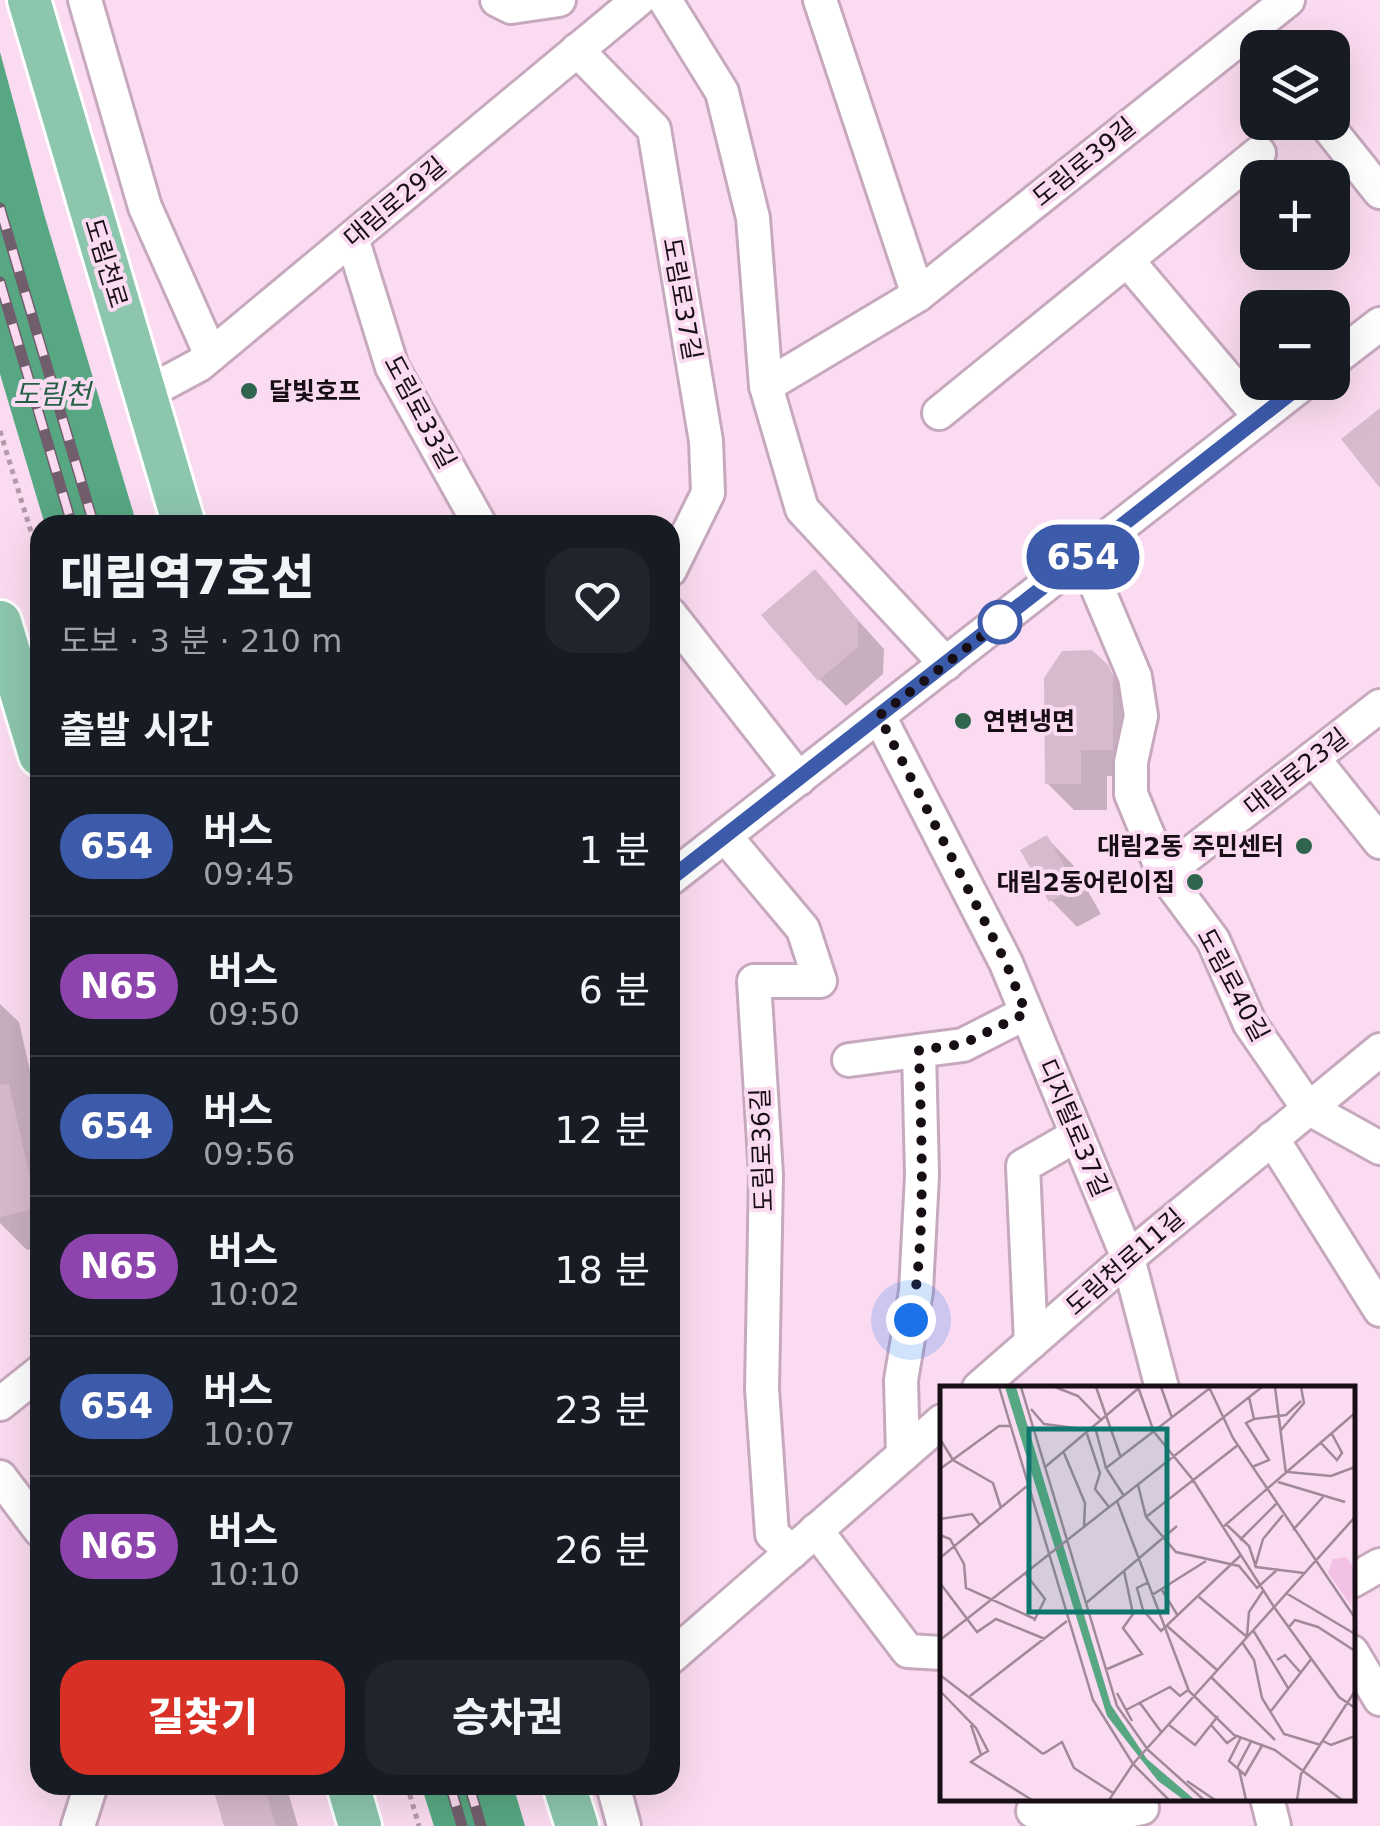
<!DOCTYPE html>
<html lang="ko">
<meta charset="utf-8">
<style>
body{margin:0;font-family:"DejaVu Sans","Noto Sans KR",sans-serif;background:#20242c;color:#f1f3f6;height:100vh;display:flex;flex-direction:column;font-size:38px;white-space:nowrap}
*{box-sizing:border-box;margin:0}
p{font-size:32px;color:#9ea1a6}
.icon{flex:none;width:55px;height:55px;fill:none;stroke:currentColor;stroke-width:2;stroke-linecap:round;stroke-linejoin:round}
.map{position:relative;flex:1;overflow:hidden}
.side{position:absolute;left:30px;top:515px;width:650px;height:1280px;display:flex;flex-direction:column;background:#171b24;border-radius:30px;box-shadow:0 10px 40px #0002}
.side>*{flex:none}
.badge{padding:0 20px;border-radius:32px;font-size:35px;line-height:65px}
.tools{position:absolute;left:1240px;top:30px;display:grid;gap:20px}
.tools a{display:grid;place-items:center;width:110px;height:110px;border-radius:20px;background:#171b24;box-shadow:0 10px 40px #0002;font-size:50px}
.you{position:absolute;width:50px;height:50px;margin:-25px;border:8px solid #fff;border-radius:50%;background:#1a73e8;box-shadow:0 0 0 15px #1a73e833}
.map>.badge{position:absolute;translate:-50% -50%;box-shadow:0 0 0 5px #fff}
h2{padding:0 30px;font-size:38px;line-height:90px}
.round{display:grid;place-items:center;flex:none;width:105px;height:105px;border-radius:30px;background:#20242c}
.summary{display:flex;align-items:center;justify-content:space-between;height:170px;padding:0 30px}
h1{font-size:48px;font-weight:800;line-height:75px}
.cta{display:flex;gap:20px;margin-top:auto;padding:20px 30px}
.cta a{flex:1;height:115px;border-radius:30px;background:#d93025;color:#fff;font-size:40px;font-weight:800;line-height:115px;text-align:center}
.cta a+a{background:#20242c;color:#f1f3f6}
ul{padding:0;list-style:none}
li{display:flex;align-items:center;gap:30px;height:140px;padding:0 30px;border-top:2px solid #363941}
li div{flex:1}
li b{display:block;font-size:38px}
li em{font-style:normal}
li .badge{min-width:110px;font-weight:700;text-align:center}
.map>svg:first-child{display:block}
.water{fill:#57a782}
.shadow{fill:#0003}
.building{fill:#d8bacf}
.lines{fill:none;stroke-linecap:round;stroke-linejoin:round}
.minor-casing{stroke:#c7a9be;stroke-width:38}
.major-casing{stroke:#fff;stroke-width:48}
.path{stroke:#b39aab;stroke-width:5;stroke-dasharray:5 5;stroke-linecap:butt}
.minor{stroke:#fff;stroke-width:32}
.major{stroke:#8cc6ad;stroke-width:42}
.rail-casing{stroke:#715e6c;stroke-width:11}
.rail{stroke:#fbdbf1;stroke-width:8;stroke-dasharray:22;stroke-linecap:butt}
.line-casing{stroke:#fff;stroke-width:22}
.line{stroke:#3d5bab;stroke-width:15}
.walk{stroke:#180e16;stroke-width:10;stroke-dasharray:0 18}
.poi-dot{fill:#2e654c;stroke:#fbdbf1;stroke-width:4}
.stop-dot{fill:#fff;stroke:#3d5bab;stroke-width:5}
.labels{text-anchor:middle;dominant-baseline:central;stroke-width:8;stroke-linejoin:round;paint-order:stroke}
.street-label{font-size:25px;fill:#180e16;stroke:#fbdbf1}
.poi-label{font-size:25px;font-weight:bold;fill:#180e16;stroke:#fbdbf1;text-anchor:start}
.water-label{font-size:28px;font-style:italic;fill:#246046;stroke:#fbdbf1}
.inset-road{fill:none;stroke:#a08999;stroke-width:2.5}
.view{fill:#0f766e;fill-opacity:0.15;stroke:#0f766e;stroke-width:5}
.inset-edge{fill:none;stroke:#180e16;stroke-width:5}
</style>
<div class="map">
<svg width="1380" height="1826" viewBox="0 0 1380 1826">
<rect width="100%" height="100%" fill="#fbdbf1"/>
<g class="water">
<polygon points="0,52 44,214 137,525 45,525 0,374"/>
<polygon points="421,1785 513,1785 525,1826 434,1826"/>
</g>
<g class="shadow">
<polygon points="815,573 884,649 883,674 846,706 819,679"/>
<polygon points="1091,653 1135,696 1139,776 1107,776 1107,810 1074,810 1047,783"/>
<polygon points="1047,838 1073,865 1101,914 1077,927 1051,900"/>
<polygon points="0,1004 19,1022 40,1115 40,1247 27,1250 0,1223"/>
<polygon points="215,1785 286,1785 298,1826 227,1826"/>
</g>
<g class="building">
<polygon points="1380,408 1380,488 1341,439"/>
<polygon points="815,569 858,620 858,647 818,681 761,615"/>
<polygon points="1092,650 1109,666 1113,677 1113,750 1081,750 1081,784 1045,784 1044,678 1062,651"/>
<polygon points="1047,835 1076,887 1049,902 1020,850"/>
<polygon points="9,1084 37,1208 0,1217 0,1085"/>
<polygon points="212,1785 264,1785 276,1826 224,1826"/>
</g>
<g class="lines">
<defs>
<g id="minor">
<polyline points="85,0 145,207 211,355"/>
<polyline points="497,0 511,7 559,0"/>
<polyline points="665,0 722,92 753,218 766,386"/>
<polyline points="820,0 918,295"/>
<polyline points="577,50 654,129 706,441 708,493 670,570"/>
<polyline points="1324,122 1380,192"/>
<polyline points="1259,153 1127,260 1260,417"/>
<polyline points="352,238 392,367 480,525"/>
<polyline points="1332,361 1380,324"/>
<polyline points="145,394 199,365 638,0"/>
<polyline points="939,413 1127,260"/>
<polyline points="1084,556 1135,677 1141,716 1131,762 1131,794 1164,874 1213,940 1250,1024 1308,1108 1380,1148"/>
<polyline points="670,614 799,779"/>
<polyline points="946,664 802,509 766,386 918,295 1288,0"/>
<polyline points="879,716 1006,963 1128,1258 1162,1388"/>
<polyline points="1313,758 1380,842"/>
<polyline points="725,836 803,929 820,981 754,981 766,1175 762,1389 772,1534 792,1552"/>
<polyline points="1164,874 1380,706"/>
<polyline points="670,879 1305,382"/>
<polyline points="849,1060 963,1045 1026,1013"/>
<polyline points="1272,1138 1380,1310"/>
<polyline points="1031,1343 1023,1166 1077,1135"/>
<polyline points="979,1388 1128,1258 1380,1050"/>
<polyline points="0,1404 40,1372"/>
<polyline points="903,1455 901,1380 916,1291 922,1175 919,1051"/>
<polyline points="0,1477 40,1530"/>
<polyline points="816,1530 908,1651 942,1653"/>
<polyline points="1352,1581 1380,1565"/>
<polyline points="1352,1652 1380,1699"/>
<polyline points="670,1658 942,1421"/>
<polyline points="613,1785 624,1826"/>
<polyline points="1267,1798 1274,1826"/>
<polyline points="1033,1811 1108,1815 1142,1808"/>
<polyline points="78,1826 91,1785"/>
</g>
<g id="major">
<polyline points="29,0 184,525"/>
<polyline points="0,622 40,755"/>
<polyline points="348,1785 360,1826"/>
<polyline points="564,1785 577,1826"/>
</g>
</defs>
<use href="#minor" class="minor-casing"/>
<use href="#major" class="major-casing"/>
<g class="path">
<polyline points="0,431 40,561"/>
<polyline points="407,1785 419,1826"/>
</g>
<use href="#minor" class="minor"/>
<use href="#major" class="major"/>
<defs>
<g id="rail">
<polyline points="0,208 94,525"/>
<polyline points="0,282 72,525"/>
<polyline points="450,1785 462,1826"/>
<polyline points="469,1785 481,1826"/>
</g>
</defs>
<use href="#rail" class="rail-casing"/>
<use href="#rail" class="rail"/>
</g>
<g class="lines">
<defs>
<polyline id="line" points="670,879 1305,382"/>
</defs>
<use href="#line" class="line-casing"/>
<use href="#line" class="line"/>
<path class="walk" d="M 911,1320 C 927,1232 921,1140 919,1050 L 963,1044 L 1026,1013 L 1006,963 L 879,716 L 1000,622"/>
</g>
<g class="poi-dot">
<circle cx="249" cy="391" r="10"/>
<circle cx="963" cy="721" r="10"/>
<circle cx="1304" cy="846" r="10"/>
<circle cx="1195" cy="882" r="10"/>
</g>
<circle class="stop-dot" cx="1000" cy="622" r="20"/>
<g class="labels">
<g class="street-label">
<text transform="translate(1084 162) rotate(-39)">도림로39길</text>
<text transform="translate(395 202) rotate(-40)">대림로29길</text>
<text transform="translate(106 263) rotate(73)">도림천로</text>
<text transform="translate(682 299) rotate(80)">도림로37길</text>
<text transform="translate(420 412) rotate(62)">도림로33길</text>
<text transform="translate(1296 772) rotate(-38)">대림로23길</text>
<text transform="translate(1233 985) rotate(62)">도림로40길</text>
<text transform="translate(1074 1128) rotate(67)">디지털로37길</text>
<text transform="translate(762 1150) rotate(-92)">도림로36길</text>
<text transform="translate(1125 1262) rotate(-41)">도림천로11길</text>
</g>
<g class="poi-label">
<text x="269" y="391">달빛호프</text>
<text x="983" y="721">연변냉면</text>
<text x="1284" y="846" text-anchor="end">대림2동 주민센터</text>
<text x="1175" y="882" text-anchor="end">대림2동어린이집</text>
</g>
<g class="water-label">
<text x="52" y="394">도림천</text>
</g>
</g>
<g transform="translate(940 1386)">
<rect width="415" height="415" fill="#fbdbf1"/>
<path d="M 393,173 L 406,171 L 414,182 L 411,219 L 388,187 Z" fill="#f2c1e4"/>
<path d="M 65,1 L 76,1 L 171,319 L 207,373 L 255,414 L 244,414 L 218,395 L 167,330 Z" fill="#57a782"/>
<path class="inset-road" d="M 59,1 L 153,314 L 193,378 L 229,414M 81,1 L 177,320 L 208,364 L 264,414M 115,1 L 138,10 L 162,35M 156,1 L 181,72M 198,1 L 214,46 L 253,94 L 334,221 L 399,311 L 415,322M 221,1 L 232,32M 269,1 L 293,52 L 415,232M 335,1 L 346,88M 309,11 L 314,33 L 306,37 L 329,74 L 312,81M 91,23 L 104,38 L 151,44M 314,33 L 346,29 L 361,15M 155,41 L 166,82M 341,44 L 364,17 L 361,1M 147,48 L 160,87 L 155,103 L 169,121M 0,53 L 13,74 L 53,97 L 61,122M 381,57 L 397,74 L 402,67 L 392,48M 124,67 L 145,117 L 144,141M 104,82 L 200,1M 0,83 L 59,40 L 70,40M 348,86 L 391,90 L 415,81M 338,96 L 405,116M 198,99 L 206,131 L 236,166 L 299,180 L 317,202 L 338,183M 184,110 L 166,82 L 270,2M 177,115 L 249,305 L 294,349 L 335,364 L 402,414M 206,131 L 298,59M 0,133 L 32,128 L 40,139M 286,138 L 309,160 L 316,181 L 364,187M 283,141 L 415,27M 353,144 L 383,111M 0,149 L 10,153 L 24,178 L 26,202 L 95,233M 300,154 L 336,118M 0,172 L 87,100M 315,181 L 323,153 L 343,129M 85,187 L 105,213 L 94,235M 209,196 L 197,202 L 203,224 L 221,245 L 300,170M 0,197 L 37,246 L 56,233 L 105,253M 222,204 L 238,230M 346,207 L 415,248M 212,209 L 266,175M 259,211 L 307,251M 145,218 L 237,140M 227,240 L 277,284M 349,241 L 355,234 L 378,241 L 415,265M 313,244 L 348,302M 307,250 L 309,226 L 323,205M 0,254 L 322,1M 302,256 L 314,274 L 322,312 L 344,348 L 381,359M 337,274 L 345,269 L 361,287M 165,284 L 202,268 L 183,242 L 193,228 L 184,185M 0,289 L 103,368M 271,291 L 335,354M 0,305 L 36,342 L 48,365 L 41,369M 177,307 L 192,335M 30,310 L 127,235M 200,317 L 222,347M 186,324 L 230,301 L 240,310 L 248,304M 331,325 L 372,272M 31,339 L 41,369 L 31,376 L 92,414M 229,339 L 255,359 L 278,330M 271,339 L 287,357 L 297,350M 301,351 L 289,375 L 305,389 L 323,358M 383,355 L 391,359 L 415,350M 103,368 L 122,356 L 134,382 L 173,407M 297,382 L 312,354M 299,383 L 306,414M 247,395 L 275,414M 169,414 L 193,378 L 415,131M 357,414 L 361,388 L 415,305"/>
<path class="view" d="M 89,43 L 227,43 L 227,226 L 89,226 Z"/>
<rect width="415" height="415" class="inset-edge"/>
</g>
</svg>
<div class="tools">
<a><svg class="icon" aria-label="layers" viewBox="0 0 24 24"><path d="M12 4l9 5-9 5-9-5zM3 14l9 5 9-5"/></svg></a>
<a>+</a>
<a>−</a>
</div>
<div class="you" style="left:911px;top:1320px"></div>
<b class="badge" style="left:1083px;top:557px;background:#3d5bab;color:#fff">654</b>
<section class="side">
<div class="summary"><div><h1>대림역7호선</h1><p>도보 · 3 분 · 210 m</p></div><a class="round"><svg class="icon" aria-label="heart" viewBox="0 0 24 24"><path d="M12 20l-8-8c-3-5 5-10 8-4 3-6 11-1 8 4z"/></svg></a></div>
<h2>출발 시간</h2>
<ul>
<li><span class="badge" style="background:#3d5bab;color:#fff">654</span><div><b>버스</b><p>09:45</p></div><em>1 분</em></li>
<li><span class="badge" style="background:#8e44ad;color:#fff">N65</span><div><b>버스</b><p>09:50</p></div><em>6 분</em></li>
<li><span class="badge" style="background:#3d5bab;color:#fff">654</span><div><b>버스</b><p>09:56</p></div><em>12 분</em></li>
<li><span class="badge" style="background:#8e44ad;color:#fff">N65</span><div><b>버스</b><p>10:02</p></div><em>18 분</em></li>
<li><span class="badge" style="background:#3d5bab;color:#fff">654</span><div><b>버스</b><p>10:07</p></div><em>23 분</em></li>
<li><span class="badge" style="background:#8e44ad;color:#fff">N65</span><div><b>버스</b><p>10:10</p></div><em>26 분</em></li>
</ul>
<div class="cta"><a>길찾기</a><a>승차권</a></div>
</section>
</div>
